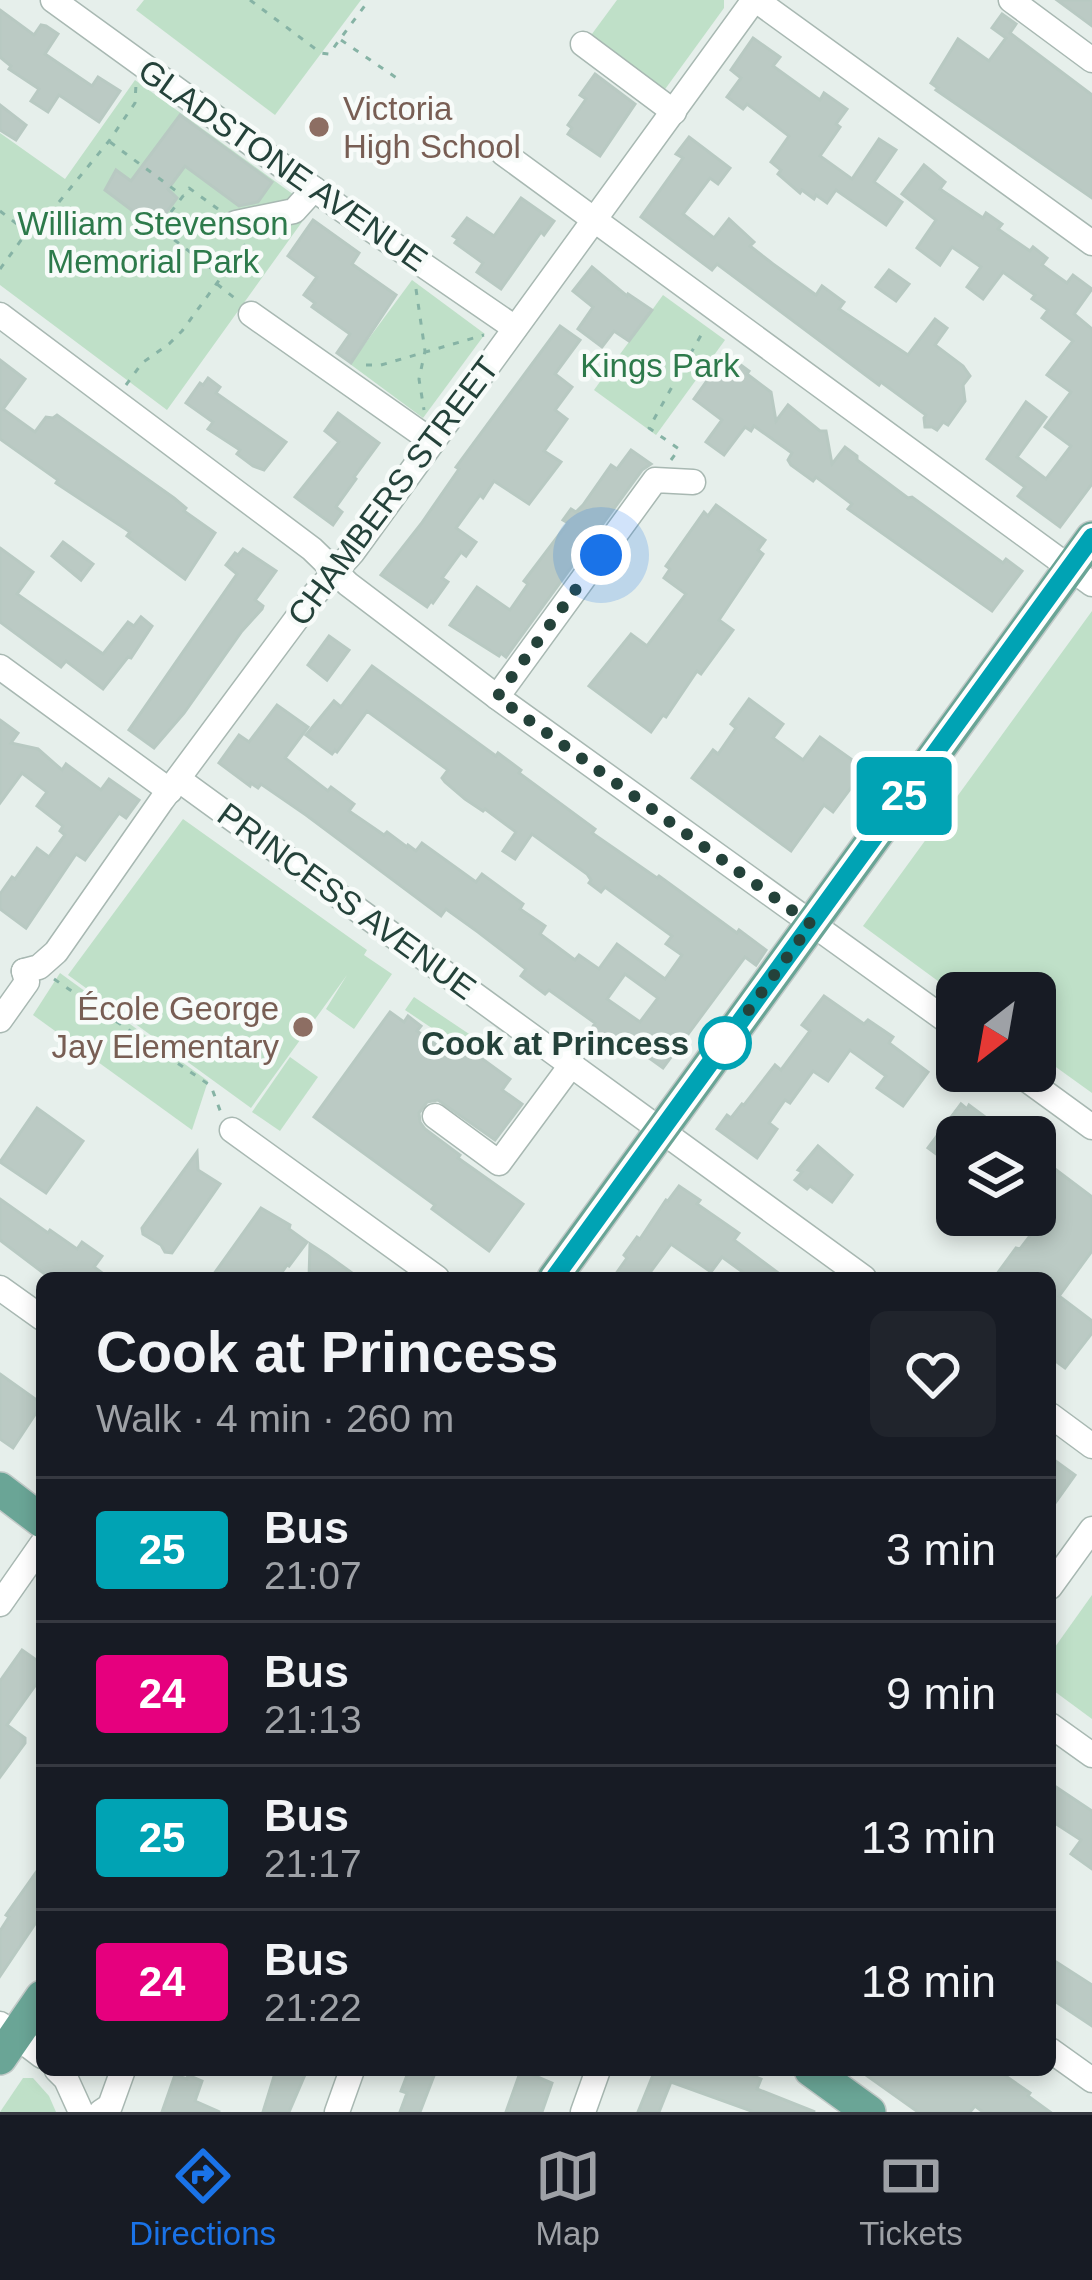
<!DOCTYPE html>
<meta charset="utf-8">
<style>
body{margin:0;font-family:Arial,sans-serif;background:#20242c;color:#f1f3f6;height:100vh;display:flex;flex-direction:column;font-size:45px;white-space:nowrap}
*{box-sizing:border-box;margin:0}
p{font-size:39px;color:#9ea1a6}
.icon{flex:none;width:66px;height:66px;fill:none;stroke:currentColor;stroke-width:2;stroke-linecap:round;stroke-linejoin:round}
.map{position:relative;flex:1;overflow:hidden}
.side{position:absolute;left:36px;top:1272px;width:1020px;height:804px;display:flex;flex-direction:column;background:#171b24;border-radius:18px;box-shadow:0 6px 18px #0003}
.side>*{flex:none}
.badge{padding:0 24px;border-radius:9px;font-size:42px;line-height:78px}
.needle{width:78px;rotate:211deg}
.buttons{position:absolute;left:936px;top:972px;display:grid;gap:24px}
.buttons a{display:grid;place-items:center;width:120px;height:120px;border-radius:18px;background:#171b24;box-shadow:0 6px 18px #0003;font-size:60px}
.you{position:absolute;width:60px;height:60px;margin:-30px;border:9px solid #fff;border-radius:50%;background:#1a73e8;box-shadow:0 0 0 18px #1a73e833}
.map>.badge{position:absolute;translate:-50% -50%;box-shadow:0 0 0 6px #fff}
.round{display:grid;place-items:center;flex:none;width:126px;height:126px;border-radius:18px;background:#20242c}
.summary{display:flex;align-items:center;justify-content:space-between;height:204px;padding:0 60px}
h1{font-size:57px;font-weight:700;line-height:90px}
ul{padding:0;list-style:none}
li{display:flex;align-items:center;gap:36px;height:144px;padding:0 60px;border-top:3px solid #363941}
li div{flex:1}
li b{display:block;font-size:45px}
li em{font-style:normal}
li .badge{min-width:132px;font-weight:700;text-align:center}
.dock{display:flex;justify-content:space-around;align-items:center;height:168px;border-top:3px solid #363941;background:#171b24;font-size:33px;color:#9ea1a6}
.dock a{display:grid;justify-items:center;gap:6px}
.dock .current{color:#1a73e8}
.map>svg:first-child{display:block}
.green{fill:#bfe0c8}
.building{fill:#bbcac4;stroke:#b8c9c2;stroke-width:3;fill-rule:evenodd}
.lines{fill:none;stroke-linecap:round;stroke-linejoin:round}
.minor-casing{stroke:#a8b8b2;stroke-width:27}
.major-casing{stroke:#c2cac8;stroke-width:36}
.path{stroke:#86b3a5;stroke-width:3;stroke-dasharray:6 9;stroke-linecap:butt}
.minor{stroke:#fff;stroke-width:24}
.major{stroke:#6aa596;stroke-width:33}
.line-casing{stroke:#fff;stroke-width:27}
.line{stroke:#00a3b4;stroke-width:18}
.walk{stroke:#24423a;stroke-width:12;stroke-dasharray:0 21.6}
.education-dot{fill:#8d6e63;stroke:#f7fbf9;stroke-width:4.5}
.stop-dot{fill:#fff;stroke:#00a3b4;stroke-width:6}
.labels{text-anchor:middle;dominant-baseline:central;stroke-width:9;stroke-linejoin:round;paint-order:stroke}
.education-label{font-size:33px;fill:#785e54;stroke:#f7fbf9;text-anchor:start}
.street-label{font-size:33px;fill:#24423a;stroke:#f7fbf9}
.park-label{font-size:33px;fill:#2d7a4b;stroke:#f7fbf9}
.stop-label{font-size:33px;font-weight:bold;fill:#24423a;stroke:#f7fbf9;text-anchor:end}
</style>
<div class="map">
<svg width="1092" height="2112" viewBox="0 0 1092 2112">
<rect width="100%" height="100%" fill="#e6efeb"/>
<g class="green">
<polygon points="144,0 361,0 275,115 136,10"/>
<polygon points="617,0 724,0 724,8 663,92 589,38"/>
<polygon points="135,80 312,208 167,410 0,285 0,133 65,179"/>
<polygon points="412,280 485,334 423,418 350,364"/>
<polygon points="663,295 725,340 656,435 594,390"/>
<polygon points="1092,611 1092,1093 1035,1052 1035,993 957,995 863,926"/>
<polygon points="183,819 367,950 364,955 392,974 354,1029 326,1009 347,975 251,1108 68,975"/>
<polygon points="60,973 208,1081 192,1130 33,1015"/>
<polygon points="414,997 475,1038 460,1059 444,1047 448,1039 405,1010"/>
<polygon points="290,1057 318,1077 280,1131 252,1112"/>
<polygon points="1092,1595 1092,1719 1050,1688 1050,1654"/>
<polygon points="23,2078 33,2078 49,2096 56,2112 0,2112"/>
</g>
<g class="building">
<polygon points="1057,0 1092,0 1092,26"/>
<polygon points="0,10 34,35 41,25 46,26 58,34 45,54 92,86 98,77 120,91 99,122 59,95 48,112 31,101 39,89 9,69 11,66 0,57"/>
<polygon points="1002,14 1016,24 1010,33 1092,95 1092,198 936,90 938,88 931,83 958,39 989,61 1006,38 992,28"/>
<polygon points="753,38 780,57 773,66 820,100 824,93 847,109 836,124 840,127 820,156 852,179 879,139 896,150 874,182 902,202 886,225 836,190 827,203 816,195 814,199 802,190 800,193 778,174 781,170 771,162 789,136 747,104 743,109 727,97 741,78 731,70"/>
<polygon points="595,74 635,104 600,156 568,134 572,128 568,125 586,99 580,95"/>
<polygon points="0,105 26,125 16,140 0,130"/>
<polygon points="180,115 272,182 258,202 239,206 185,166 168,189 177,198 158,224 145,214 142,218 105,190 116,170 131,181"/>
<polygon points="689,137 730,168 718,184 710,178 683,214 714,238 729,219 754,242 750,246 773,264 816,295 822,286 837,297 844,302 839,309 908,355 935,319 947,328 935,345 963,366 970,376 963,385 965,401 948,425 943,422 937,430 932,427 925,427 924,418 926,415 881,382 879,385 717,264 712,270 641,217 683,158 676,154"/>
<polygon points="924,165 945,182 940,189 983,218 986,213 1002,224 998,229 1030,251 1033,247 1047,258 1042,265 1067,283 1073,275 1092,289 1074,314 1092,329 1092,484 1060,527 1018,496 1025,487 987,459 1026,402 1046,417 1017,457 1046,479 1071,446 1045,427 1071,392 1047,375 1073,341 1042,318 1048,310 1032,299 1035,295 1003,272 983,299 967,287 981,267 952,247 940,265 917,248 936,220 902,194"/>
<polygon points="521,198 554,221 544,235 541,232 501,289 477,272 483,263 455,243 458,239 453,236 467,218 494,236"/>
<polygon points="313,220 359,253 352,264 396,295 351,363 337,353 350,334 312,307 315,303 304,295 317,277 288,256"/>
<polygon points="592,267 627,296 628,294 652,310 629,341 614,331 602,347 578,329 593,307 573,291"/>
<polygon points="889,270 909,284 896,301 876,287"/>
<polygon points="560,326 580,340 555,374 572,387 555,410 567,419 544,451 561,462 529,504 494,481 483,498 480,495 456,528 476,542 466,556 461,552 442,578 448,582 433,603 431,601 427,607 381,575 421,524 459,469 456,467"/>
<polygon points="726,354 749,371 747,374 771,392 776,421 788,405 820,431 826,431 832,464 845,447 857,456 857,460 908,498 912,497 1003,563 1006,559 1022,571 992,611 848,509 852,504 816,477 813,481 791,465 788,460 792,453 754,426 751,431 745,427 724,455 706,442 722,420 694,399"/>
<polygon points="0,360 25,379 3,409 35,432 46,417 53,418 57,415 174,498 186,508 184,511 215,533 185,579 127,536 130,532 56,483 58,480 0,439"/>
<polygon points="208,378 220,387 216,393 286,442 264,470 253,466 237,454 240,450 208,429 213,422 186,403 200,383 203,385"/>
<polygon points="338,413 379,443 354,477 356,479 336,507 342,512 333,525 295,497 339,442 325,431"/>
<polygon points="631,450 651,464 642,470 506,657 501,653 499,656 450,625 477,587 510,610 528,584 524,581 568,523 563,520 571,509 576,512 583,505 611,465 617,469"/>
<polygon points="716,505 765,540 758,550 763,554 719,620 733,630 701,674 697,671 666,717 663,715 651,732 589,686 631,634 647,646 686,594 664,578 670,569 666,566 704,512 708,516"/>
<polygon points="63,542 93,564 81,580 52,556"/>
<polygon points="0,548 33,572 17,594 103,654 128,622 134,626 141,617 152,626 131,658 128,657 103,689 66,661 61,667 0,622"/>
<polygon points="243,549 276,571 255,600 263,606 262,609 242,631 184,713 154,748 129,730 237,574 226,565 235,553 238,555"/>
<polygon points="329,636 349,650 327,680 308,665"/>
<path d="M 372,666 L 496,756 L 498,753 L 521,770 L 519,773 L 595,829 L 592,833 L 657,878 L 659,876 L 737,933 L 739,930 L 766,950 L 756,965 L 745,957 L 663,1068 L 634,1047 L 628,1055 L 592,1028 L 595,1023 L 549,990 L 545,994 L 521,976 L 526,969 L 478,932 L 446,909 L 441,916 L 306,815 L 261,784 L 258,788 L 251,783 L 250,786 L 219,763 L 239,735 L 249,742 L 277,705 L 308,727 L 285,758 L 328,791 L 331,787 L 354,804 L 349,811 L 384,835 L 387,832 L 407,847 L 408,845 L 416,851 L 422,843 L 476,882 L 482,874 L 523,904 L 520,909 L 545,926 L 540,934 L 575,960 L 579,955 L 599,969 L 617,944 L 665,979 L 682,955 L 666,944 L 672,936 L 605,887 L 601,892 L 589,883 L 591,880 L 587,874 L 532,834 L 515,859 L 503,851 L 516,832 L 485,809 L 483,811 L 465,799 L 445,782 L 442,778 L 448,770 L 367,711 L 337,752 L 335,750 L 332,754 L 306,735 L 334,701 L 341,707 ZM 625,974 L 658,998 L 640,1022 L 607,999 Z"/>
<polygon points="749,699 783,724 773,738 803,760 820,737 865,769 833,812 824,805 791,851 692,778 713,750 718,754 736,728 731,724"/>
<polygon points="0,720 18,733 11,743 38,749 62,770 66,764 101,790 109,779 139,800 126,818 119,813 85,860 76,854 26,928 0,909 0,894 12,877 15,879 37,848 49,857 65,835 60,831 63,826 37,806 47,792 22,773 0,803"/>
<polygon points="824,996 864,1024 868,1020 893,1037 889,1043 928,1072 903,1106 877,1088 886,1076 850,1050 828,1081 813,1071 790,1103 785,1100 769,1123 777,1129 757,1158 717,1129 727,1115 731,1118 742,1104 744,1105 775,1065 781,1070 810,1031 802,1025"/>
<polygon points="390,1012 404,1022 408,1016 421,1026 417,1031 449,1054 458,1041 510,1079 502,1090 522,1104 495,1140 438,1100 427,1102 419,1113 420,1122 425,1129 460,1155 458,1158 523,1204 489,1251 432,1209 435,1205 314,1117"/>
<polygon points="961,1104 967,1109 969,1105 1012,1137 957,1137 957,1169 928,1148"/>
<polygon points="37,1108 83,1141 46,1193 0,1162"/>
<polygon points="818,1146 852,1175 832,1202 810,1186 807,1189 795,1180 802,1172 798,1170"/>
<polygon points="197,1152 198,1170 220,1184 172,1253 165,1252 161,1245 143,1234 142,1228"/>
<polygon points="1035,1154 1092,1197 1092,1251 1059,1296 1092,1321 1092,1333 1065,1368 1050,1357 1050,1278 994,1278 1016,1248 1020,1249 1036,1228 1018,1215 1035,1215"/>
<polygon points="679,1186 700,1200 697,1204 739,1233 734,1240 785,1278 751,1278 722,1257 711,1272 671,1244 646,1278 613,1278 627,1258 624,1255 637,1237 640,1239 666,1200 668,1201"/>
<polygon points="0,1199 48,1233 50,1230 77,1249 82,1242 102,1256 94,1267 109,1278 50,1278 0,1240"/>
<polygon points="261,1208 290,1225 289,1229 307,1242 289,1266 287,1265 278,1278 211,1278"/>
<polygon points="310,1244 327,1255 359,1278 309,1278"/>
<polygon points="0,1374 42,1404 13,1448 0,1439"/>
<polygon points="1050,1457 1075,1475 1050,1510"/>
<polygon points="22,1650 42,1664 42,1676 7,1725 25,1738 25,1743 0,1777 0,1681"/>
<polygon points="1050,1783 1092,1811 1092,1869 1071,1854 1081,1840 1050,1820"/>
<polygon points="42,1864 42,1918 35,1924 0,1976 0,1931 9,1917 6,1915"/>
<polygon points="1050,1958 1092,1985 1092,2026 1050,1998"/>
<polygon points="276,2070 307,2070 289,2112 263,2112"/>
<polygon points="409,2070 435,2073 420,2112 400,2112 407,2093 401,2091"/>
<polygon points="521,2070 552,2083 542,2112 506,2112"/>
<polygon points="643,2070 739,2070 761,2079 757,2089 815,2112 754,2112 671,2082 659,2112 638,2112 653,2075"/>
<polygon points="859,2070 997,2070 1030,2093 1028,2096 1050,2112 983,2112 975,2106 970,2112 918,2112"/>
<polygon points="175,2075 187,2079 188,2075 202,2081 195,2101 220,2112 162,2112"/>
</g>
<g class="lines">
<defs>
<g id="minor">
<polyline points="53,0 343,210 515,328"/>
<polyline points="756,0 1092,243"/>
<polyline points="1011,0 1092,60"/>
<polyline points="583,44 674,112"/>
<polyline points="503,153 1092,584"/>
<polyline points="236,223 294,211 314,189"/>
<polyline points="251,314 433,442"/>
<polyline points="0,315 312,549 348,584 497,697 957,1028"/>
<polyline points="0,667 170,791"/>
<polyline points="497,697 655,480 693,482"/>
<polyline points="178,779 864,1278"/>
<polyline points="24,971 39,967 56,952 162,800 315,594 352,553 754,0"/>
<polyline points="0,1020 27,982 24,971"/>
<polyline points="1015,1071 1092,1127"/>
<polyline points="435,1116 499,1163 572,1064"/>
<polyline points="232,1130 437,1278"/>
<polyline points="0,1288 42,1318"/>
<polyline points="1050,1415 1092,1446"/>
<polyline points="1050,1587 1092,1529"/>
<polyline points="0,1604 42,1544"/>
<polyline points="1050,1725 1092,1755"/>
<polyline points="0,2024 42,2056"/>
<polyline points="1050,2050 1092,2080"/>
<polyline points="57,2070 66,2079 81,2112"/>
<polyline points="101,2112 110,2106 123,2070"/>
<polyline points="337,2112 352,2070"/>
<polyline points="583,2112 598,2070"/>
</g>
<g id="major">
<polyline points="554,1278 1092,538"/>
<polyline points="0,1489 42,1521"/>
<polyline points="0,2058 42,1997"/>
<polyline points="811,2070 869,2112"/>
</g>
</defs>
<use href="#minor" class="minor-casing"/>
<use href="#major" class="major-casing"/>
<g class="path">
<polyline points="250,0 321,53 329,54 369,0"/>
<polyline points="341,40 401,81"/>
<polyline points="110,142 183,196"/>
<polyline points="218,209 189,188 159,228 221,276"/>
<polyline points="0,211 26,231"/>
<polyline points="0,269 27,232 45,219 109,141 135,103 136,84"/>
<polyline points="217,284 237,300"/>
<polyline points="416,289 425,351 419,379 424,410"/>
<polyline points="366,365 381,365 484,335"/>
<polyline points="126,385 142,363 169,344 182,331 247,242"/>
<polyline points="671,460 679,449 649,428 705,328"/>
<polyline points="54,979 211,1086 221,1113"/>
</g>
<use href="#minor" class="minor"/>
<use href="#major" class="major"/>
</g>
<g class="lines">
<defs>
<polyline id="line" points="554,1278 1092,537"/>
</defs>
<use href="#line" class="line-casing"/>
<use href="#line" class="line"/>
<polyline class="walk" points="601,555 497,697 811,924 725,1043"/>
</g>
<g class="education-dot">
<circle cx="319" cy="127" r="12"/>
<circle cx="303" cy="1027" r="12"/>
</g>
<circle class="stop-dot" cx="725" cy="1043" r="24"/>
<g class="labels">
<g class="education-label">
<text x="343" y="108">Victoria<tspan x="343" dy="38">High School</tspan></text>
<text x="279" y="1008" text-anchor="end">École George<tspan x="279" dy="38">Jay Elementary</tspan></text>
</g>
<g class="street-label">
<text transform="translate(283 165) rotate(35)">GLADSTONE AVENUE</text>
<text transform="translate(393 491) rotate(-53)">CHAMBERS STREET</text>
<text transform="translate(347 901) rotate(36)">PRINCESS AVENUE</text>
</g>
<g class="park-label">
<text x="153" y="223">William Stevenson<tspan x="153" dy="38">Memorial Park</tspan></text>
<text x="660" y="365">Kings Park</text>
</g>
<g class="stop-label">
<text x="689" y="1043">Cook at Princess</text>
</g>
</g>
</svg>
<div class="buttons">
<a><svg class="needle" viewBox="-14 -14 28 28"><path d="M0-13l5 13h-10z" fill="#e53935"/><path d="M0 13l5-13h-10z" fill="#9ea1a6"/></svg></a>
<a><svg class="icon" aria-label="layers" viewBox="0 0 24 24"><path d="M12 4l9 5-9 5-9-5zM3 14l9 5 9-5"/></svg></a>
</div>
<div class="you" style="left:601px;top:555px"></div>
<b class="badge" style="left:904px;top:796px;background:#00a3b4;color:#fff">25</b>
<section class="side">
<div class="summary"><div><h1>Cook at Princess</h1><p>Walk · 4 min · 260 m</p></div><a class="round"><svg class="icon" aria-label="heart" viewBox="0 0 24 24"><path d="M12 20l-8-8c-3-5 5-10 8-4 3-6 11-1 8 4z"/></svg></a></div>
<ul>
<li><span class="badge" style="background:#00a3b4;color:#fff">25</span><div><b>Bus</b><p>21:07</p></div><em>3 min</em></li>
<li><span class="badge" style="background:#e6007e;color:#fff">24</span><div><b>Bus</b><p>21:13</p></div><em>9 min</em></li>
<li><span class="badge" style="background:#00a3b4;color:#fff">25</span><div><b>Bus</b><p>21:17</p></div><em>13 min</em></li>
<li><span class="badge" style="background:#e6007e;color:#fff">24</span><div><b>Bus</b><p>21:22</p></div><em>18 min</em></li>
</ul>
</section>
</div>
<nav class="dock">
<a class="current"><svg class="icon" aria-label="directions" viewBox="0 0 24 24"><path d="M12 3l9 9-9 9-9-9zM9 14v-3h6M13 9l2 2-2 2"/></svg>Directions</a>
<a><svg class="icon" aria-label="map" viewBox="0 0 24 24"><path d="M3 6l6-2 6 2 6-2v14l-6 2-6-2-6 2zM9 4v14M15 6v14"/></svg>Map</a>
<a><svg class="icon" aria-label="tickets" viewBox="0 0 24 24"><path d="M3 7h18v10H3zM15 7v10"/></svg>Tickets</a>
</nav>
